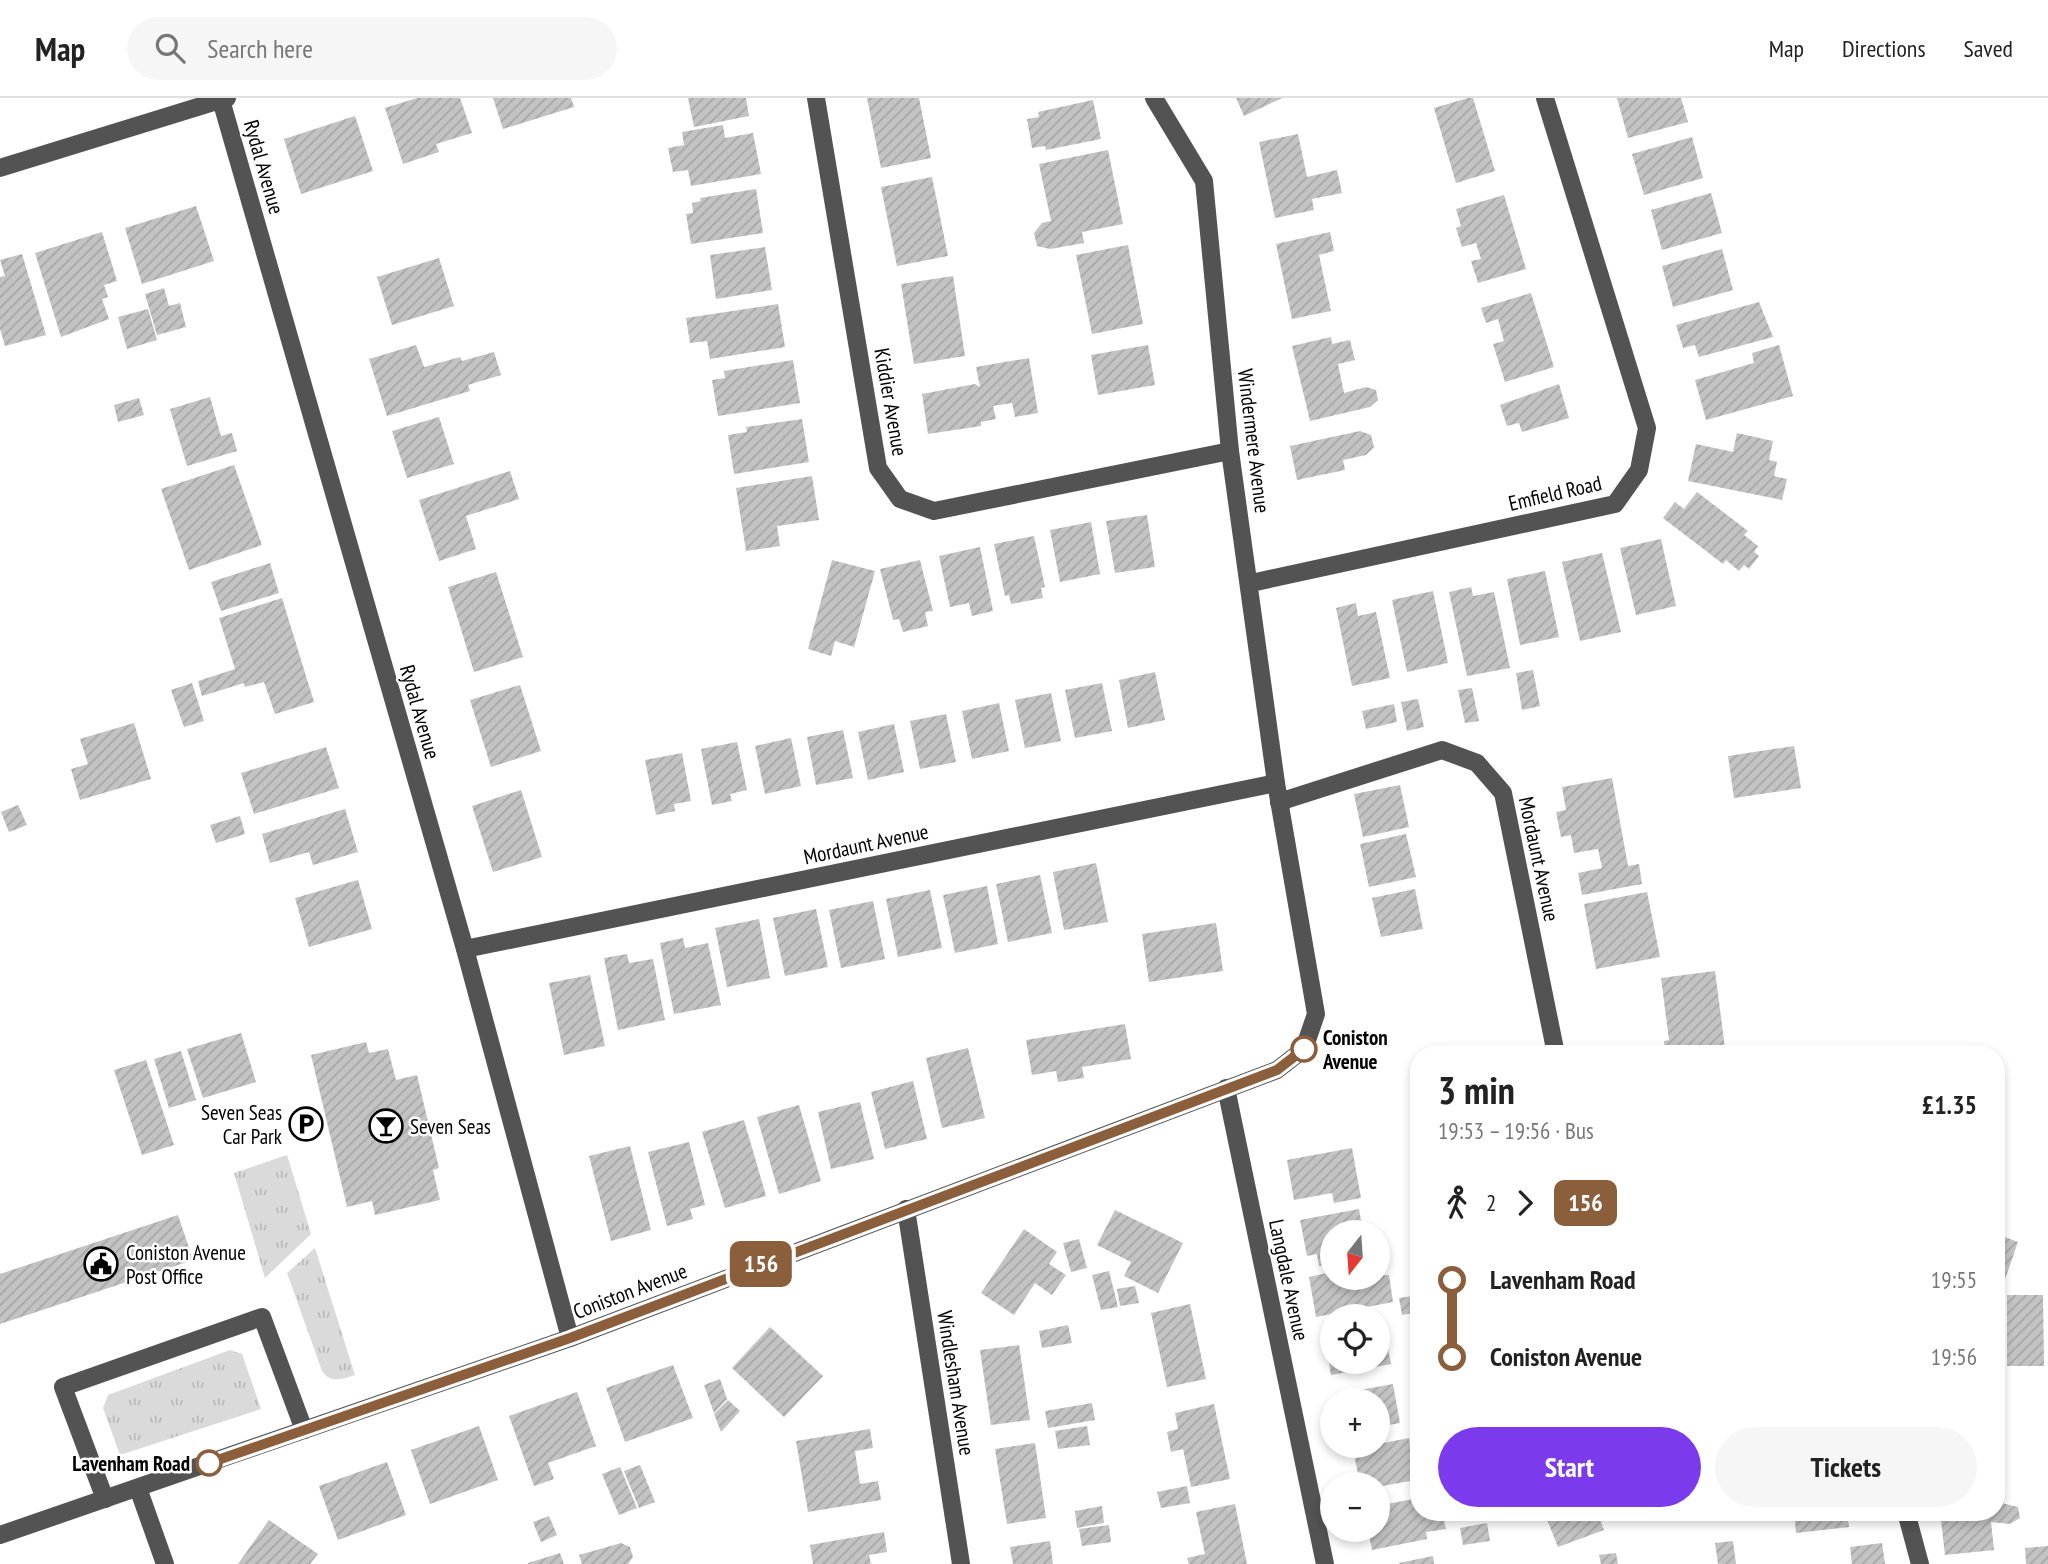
<!DOCTYPE html>
<meta charset="utf-8">
<style>
body{margin:0;font-family:"PT Sans Narrow",sans-serif;background:#f6f6f6;color:#222;height:100vh;display:flex;flex-direction:column;font-size:26px;white-space:nowrap}
*{box-sizing:border-box;margin:0}
p{font-size:23px;color:#767676}
.icon{flex:none;width:38px;height:38px;fill:none;stroke:currentColor;stroke-width:2;stroke-linecap:round;stroke-linejoin:round}
.map{position:relative;flex:1;overflow:hidden}
.side{position:absolute;left:1410px;top:947px;width:595px;height:476px;display:flex;flex-direction:column;background:#fff;border-radius:28px;box-shadow:0 4px 10px #0003}
.side>*{flex:none}
.badge{padding:0 14px;border-radius:10px;font-size:24px;line-height:46px}
.needle{width:46px;rotate:197deg}
.buttons{position:absolute;left:1320px;top:1122px;display:grid;gap:14px}
.buttons a{display:grid;place-items:center;width:70px;height:70px;border-radius:50%;background:#fff;box-shadow:0 4px 10px #0003;font-size:35px}
.map>.badge{position:absolute;translate:-50% -50%;box-shadow:0 0 0 4px #fff}
.legs{display:flex;align-items:center;gap:10px;height:77px;padding:0 28px;font-size:23px}
.legs p{margin-inline-start:auto}
.summary{display:flex;align-items:center;justify-content:space-between;height:119px;padding:0 28px}
h1{font-size:38px;font-weight:600;line-height:52px}
.action{display:flex;gap:14px;margin-top:auto;padding:14px 28px}
.action a{flex:1;height:80px;border-radius:42px;background:#7c3aed;color:#fff;font-size:28px;font-weight:600;line-height:80px;text-align:center}
.action a+a{background:#f6f6f6;color:#222}
ul{padding:0 28px;list-style:none}
li{display:flex;align-items:center;gap:24px;height:77px;font-size:26px}
li i{display:grid;place-items:center;width:10px;height:100%;margin:0 9px;background:currentColor}
li i::after{content:'';width:18px;height:18px;margin:-9px;border:5px solid;border-radius:50%;background:#fff}
li p{margin-inline-start:auto}
li:first-child i{background:linear-gradient(#0000 50%,currentColor 0)}
li:last-child i{background:linear-gradient(currentColor 50%,#0000 0)}
header{display:flex;align-items:center;gap:42px;box-sizing:border-box;height:98px;padding:0 35px;background:#fff;border-bottom:2px solid #e0e0e0}
header strong{font-size:33px}
nav{display:flex;gap:38px;margin-inline-start:auto;font-size:24px}
.search{width:490px;height:63px;background:#f6f6f6;display:flex;align-items:center;gap:18px;box-sizing:border-box;padding:0 24px;border-radius:38px;color:#767676;font-size:26px}
.map>svg:first-child{display:block}
.grass{fill:url(#grass-tufts)}
.building{fill:url(#building-hatch)}
.lines{fill:none;stroke-linecap:round;stroke-linejoin:round}
.minor{stroke:#535353;stroke-width:18}
.line-1-casing{stroke:#fff;stroke-width:16}
.line-1{stroke:#8b5e3c;stroke-width:10}
.stop-1-dot{fill:#fff;stroke:#8b5e3c;stroke-width:3.5}
.labels{text-anchor:middle;dominant-baseline:central;stroke-width:5;stroke-linejoin:round;paint-order:stroke}
.street-label{font-size:21px;fill:#000;stroke:#fff}
.stop-label{font-size:21px;font-weight:bold;fill:#000;stroke:#fff;text-anchor:start}
.poi-label{font-size:21px;fill:#000;stroke:#fff;text-anchor:start}
</style>
<header>
<strong>Map</strong>
<div class="search"><svg class="icon" aria-label="search" viewBox="0 0 24 24"><circle cx="10" cy="10" r="6"/><path d="M15 15l6 6"/></svg>Search here</div>
<nav><a>Map</a><a>Directions</a><a>Saved</a></nav>
</header>
<div class="map">
<svg width="2048" height="1466" viewBox="0 0 2048 1466">
<defs>
<pattern id="grass-tufts" width="24" height="20" patternUnits="userSpaceOnUse" patternTransform="scale(1.75)"><rect width="24" height="20" fill="#dadada"/><path d="M3 7l-1-3M5 7V3M7 7l1-3M15 17l-1-3M17 17v-4M19 17l1-3" fill="none" stroke="#b9b9b9"/></pattern>
<pattern id="building-hatch" width="6" height="6" patternUnits="userSpaceOnUse" patternTransform="scale(1.75)"><rect width="6" height="6" fill="#c3c3c3"/><path d="M-1 1l2-2M0 6l6-6M5 7l2-2" fill="none" stroke="#a6a6a6"/></pattern>
</defs>
<rect width="100%" height="100%" fill="#fff"/>
<g class="grass">
<polygon points="287,1057 311,1136 265,1180 234,1075"/>
<path d="M 315,1150 L 355,1277 C 342,1281 331,1286 322,1273 L 287,1175 Z"/>
<polygon points="230,1252 242,1256 261,1311 120,1357 103,1310 108,1297"/>
</g>
<g class="building">
<polygon points="417,0 460,0 472,35 436,46 439,54 403,66 385,10"/>
<polygon points="493,0 571,0 574,9 503,31"/>
<polygon points="688,0 746,0 749,18 694,29"/>
<polygon points="867,0 919,0 931,60 881,70"/>
<polygon points="1236,0 1282,0 1244,18"/>
<polygon points="1468,0 1473,0 1495,73 1456,85 1434,10"/>
<polygon points="1617,0 1681,0 1688,24 1628,40"/>
<polygon points="1093,2 1101,41 1046,52 1045,48 1032,50 1027,21 1039,19 1038,14"/>
<polygon points="355,18 373,73 301,96 284,41"/>
<polygon points="723,27 725,40 753,35 761,76 691,88 688,72 673,74 668,50 684,47 682,34"/>
<polygon points="1298,36 1307,79 1337,72 1342,95 1312,101 1314,112 1275,120 1259,44"/>
<polygon points="1692,39 1703,80 1644,97 1632,56"/>
<polygon points="1108,52 1123,126 1082,134 1084,145 1050,151 1037,148 1034,135 1042,125 1051,123 1039,66"/>
<polygon points="932,79 948,158 897,168 881,89"/>
<polygon points="756,91 763,135 691,146 686,116 693,115 692,105 701,103 700,100"/>
<polygon points="1711,95 1722,135 1662,152 1651,112"/>
<polygon points="1504,97 1526,171 1478,185 1471,163 1481,161 1476,145 1462,149 1456,130 1461,128 1456,111"/>
<polygon points="196,108 214,163 142,186 125,130"/>
<polygon points="102,134 117,183 104,187 108,199 102,201 109,221 61,239 35,155"/>
<polygon points="1330,134 1334,153 1319,157 1331,213 1292,221 1276,146"/>
<polygon points="1128,147 1143,226 1092,236 1076,157"/>
<polygon points="765,149 772,192 716,201 710,157"/>
<polygon points="1722,151 1733,192 1673,209 1662,168"/>
<polygon points="22,156 46,237 5,248 0,231 0,179 5,178 0,162"/>
<polygon points="439,160 454,208 392,227 377,179"/>
<polygon points="953,178 965,258 914,266 901,186"/>
<polygon points="164,190 169,208 180,205 186,229 157,237 145,196"/>
<polygon points="1531,195 1554,269 1505,284 1493,246 1504,243 1498,221 1486,225 1481,210"/>
<polygon points="1759,204 1773,239 1699,259 1695,247 1683,250 1676,227"/>
<polygon points="778,206 785,249 710,261 707,243 690,245 686,220"/>
<polygon points="148,211 157,242 127,251 118,219"/>
<polygon points="1331,239 1332,246 1350,242 1355,262 1338,266 1344,295 1366,289 1376,292 1378,302 1370,309 1310,323 1292,248"/>
<polygon points="416,247 424,269 460,259 462,263 494,254 501,277 468,287 470,293 387,318 369,261"/>
<polygon points="1148,247 1155,287 1098,297 1091,257"/>
<polygon points="1779,247 1793,298 1706,322 1695,282 1754,265 1752,255"/>
<polygon points="1029,260 1038,315 1015,319 1012,305 993,308 996,321 981,324 981,328 928,336 922,296 975,286 980,289 976,269"/>
<polygon points="793,262 800,305 718,318 712,282 725,280 724,273"/>
<polygon points="1559,286 1569,320 1522,334 1519,325 1507,328 1500,307"/>
<polygon points="210,299 221,338 232,335 237,353 187,368 170,311"/>
<polygon points="139,300 144,317 118,324 114,307"/>
<polygon points="439,319 454,366 407,380 392,333"/>
<polygon points="802,321 809,364 734,376 728,337 747,334 746,329"/>
<polygon points="1360,333 1371,337 1374,349 1366,357 1343,362 1345,372 1297,382 1290,348"/>
<polygon points="1737,335 1773,343 1769,362 1777,364 1774,378 1787,381 1782,402 1688,383 1696,346 1733,354"/>
<polygon points="234,367 262,447 189,472 161,391"/>
<polygon points="510,373 519,401 466,418 476,451 439,463 419,402"/>
<polygon points="812,378 819,422 777,428 780,448 746,453 736,390"/>
<polygon points="1697,394 1748,433 1744,437 1758,448 1754,454 1759,458 1749,471 1744,467 1739,473 1726,462 1723,466 1663,420 1675,404 1684,411"/>
<polygon points="1147,417 1155,469 1115,475 1106,423"/>
<polygon points="1091,424 1100,476 1060,484 1050,432"/>
<polygon points="1034,438 1045,489 1041,490 1043,500 1011,506 1009,497 1005,498 994,446"/>
<polygon points="1661,441 1676,508 1636,517 1620,450"/>
<polygon points="980,449 993,513 972,518 969,505 950,509 939,458"/>
<polygon points="1602,455 1621,534 1580,543 1562,464"/>
<polygon points="832,462 875,473 854,549 835,543 831,558 808,551"/>
<polygon points="920,462 933,513 925,514 928,528 903,534 899,521 893,522 880,471"/>
<polygon points="270,465 279,495 221,513 211,484"/>
<polygon points="1545,473 1559,539 1520,547 1507,481"/>
<polygon points="496,474 523,559 474,574 448,489"/>
<polygon points="1471,489 1473,498 1494,494 1510,570 1467,578 1449,494"/>
<polygon points="1433,493 1448,565 1407,574 1392,502"/>
<polygon points="282,500 314,604 275,616 264,584 245,589 244,585 202,598 198,583 235,571 219,520"/>
<polygon points="1356,505 1358,518 1376,514 1390,580 1352,588 1336,510"/>
<polygon points="1533,572 1540,608 1522,612 1516,575"/>
<polygon points="1155,574 1165,622 1128,630 1119,582"/>
<polygon points="192,585 204,623 184,629 171,592"/>
<polygon points="1102,585 1112,633 1075,640 1065,592"/>
<polygon points="520,587 541,653 491,669 470,602"/>
<polygon points="1472,590 1479,623 1465,625 1458,592"/>
<polygon points="1051,595 1061,643 1025,650 1015,602"/>
<polygon points="1418,601 1424,629 1407,633 1401,604"/>
<polygon points="999,605 1009,653 972,661 962,613"/>
<polygon points="1394,606 1397,624 1366,631 1362,613"/>
<polygon points="946,616 956,664 920,671 910,623"/>
<polygon points="134,625 151,681 80,702 71,671 88,666 80,641"/>
<polygon points="894,626 904,674 868,682 858,634"/>
<polygon points="843,632 853,680 816,687 807,639"/>
<polygon points="791,640 801,688 765,696 755,648"/>
<polygon points="737,644 747,692 730,696 732,703 712,707 701,651"/>
<polygon points="1794,648 1801,690 1734,700 1728,658"/>
<polygon points="326,649 339,690 254,716 241,675"/>
<polygon points="682,655 691,703 674,706 675,713 656,717 645,662"/>
<polygon points="1612,680 1628,768 1639,766 1642,786 1582,797 1578,775 1602,770 1598,751 1574,755 1571,737 1561,739 1556,714 1566,712 1562,689"/>
<polygon points="1400,687 1409,729 1363,739 1354,696"/>
<polygon points="521,692 542,759 493,774 472,708"/>
<polygon points="18,707 27,727 9,734 1,714"/>
<polygon points="345,711 358,754 313,767 309,754 270,765 262,736"/>
<polygon points="240,718 245,736 216,745 210,727"/>
<polygon points="1406,736 1416,779 1369,789 1360,746"/>
<polygon points="1096,765 1108,824 1064,832 1053,774"/>
<polygon points="1040,777 1052,835 1008,844 996,786"/>
<polygon points="358,782 372,831 309,849 295,800"/>
<polygon points="987,788 998,846 955,855 943,797"/>
<polygon points="1415,791 1423,831 1381,839 1372,800"/>
<polygon points="930,792 942,850 898,859 886,801"/>
<polygon points="1647,794 1660,859 1596,871 1584,806"/>
<polygon points="873,803 885,861 841,870 829,812"/>
<polygon points="816,811 828,869 785,878 773,820"/>
<polygon points="759,821 770,880 727,889 715,830"/>
<polygon points="1216,825 1223,873 1149,884 1142,836"/>
<polygon points="683,840 685,850 708,845 721,907 674,916 660,845"/>
<polygon points="627,856 629,865 653,861 665,922 618,932 604,860"/>
<polygon points="1715,873 1725,950 1739,948 1740,956 1665,956 1664,943 1669,942 1661,880"/>
<polygon points="590,877 605,948 564,957 549,885"/>
<polygon points="1125,926 1131,961 1082,969 1084,980 1058,984 1056,973 1032,977 1026,942"/>
<polygon points="241,935 256,984 203,1000 187,951"/>
<polygon points="366,944 369,955 388,951 396,982 417,977 439,1070 433,1072 440,1102 375,1117 372,1103 347,1109 311,957"/>
<polygon points="968,950 985,1020 942,1030 926,960"/>
<polygon points="181,953 196,1002 169,1010 154,961"/>
<polygon points="146,962 174,1047 142,1057 114,972"/>
<polygon points="913,983 927,1041 885,1051 871,994"/>
<polygon points="860,1004 874,1061 831,1071 818,1014"/>
<polygon points="799,1007 821,1083 779,1096 757,1019"/>
<polygon points="744,1022 766,1098 725,1110 702,1034"/>
<polygon points="689,1044 705,1107 690,1111 693,1121 667,1128 648,1054"/>
<polygon points="630,1048 651,1132 611,1143 589,1058"/>
<polygon points="1352,1050 1361,1100 1334,1105 1332,1095 1294,1102 1287,1062"/>
<polygon points="1359,1111 1363,1134 1332,1134 1332,1166 1319,1168 1317,1156 1307,1158 1300,1122"/>
<polygon points="1115,1112 1183,1145 1158,1195 1124,1178 1131,1164 1097,1147"/>
<polygon points="178,1117 193,1162 0,1226 0,1176"/>
<polygon points="1024,1131 1057,1154 1049,1166 1066,1177 1052,1197 1035,1185 1014,1217 981,1195"/>
<polygon points="1997,1136 2018,1144 2002,1190 1997,1188"/>
<polygon points="1079,1141 1087,1170 1071,1174 1063,1145"/>
<polygon points="1109,1173 1118,1209 1101,1212 1092,1177"/>
<polygon points="1332,1174 1332,1180 1389,1177 1393,1204 1316,1219 1309,1179"/>
<polygon points="1135,1188 1139,1205 1120,1208 1117,1191"/>
<polygon points="1419,1197 1419,1214 1402,1217 1399,1200"/>
<polygon points="2007,1197 2043,1197 2044,1268 2007,1268"/>
<polygon points="1190,1206 1206,1281 1167,1289 1151,1215"/>
<polygon points="1383,1224 1391,1266 1331,1277 1324,1234 1332,1233 1332,1264 1377,1264 1377,1225"/>
<polygon points="1068,1227 1072,1245 1042,1250 1039,1233"/>
<polygon points="770,1229 823,1278 784,1319 732,1270"/>
<polygon points="1019,1247 1030,1322 991,1327 980,1252"/>
<polygon points="673,1267 693,1320 625,1344 606,1290"/>
<polygon points="720,1281 727,1301 714,1315 704,1287"/>
<polygon points="1393,1286 1400,1325 1377,1329 1377,1302 1339,1302 1338,1296"/>
<polygon points="577,1294 596,1348 548,1365 554,1381 534,1388 509,1318"/>
<polygon points="728,1302 740,1313 721,1334 714,1316"/>
<polygon points="1092,1305 1095,1322 1048,1330 1045,1313"/>
<polygon points="1214,1306 1230,1381 1191,1389 1183,1351 1171,1354 1167,1334 1178,1331 1175,1315"/>
<polygon points="479,1328 498,1382 430,1406 411,1352"/>
<polygon points="1087,1328 1090,1347 1058,1351 1055,1333"/>
<polygon points="870,1331 873,1350 855,1353 860,1386 878,1383 881,1402 808,1414 796,1343"/>
<polygon points="1409,1340 1411,1354 1419,1353 1416,1382 1377,1389 1377,1386 1360,1386 1353,1351"/>
<polygon points="1035,1345 1046,1420 1007,1426 995,1351"/>
<polygon points="387,1364 406,1417 338,1442 319,1388"/>
<polygon points="640,1367 655,1404 639,1410 624,1373"/>
<polygon points="620,1369 637,1410 619,1417 602,1376"/>
<polygon points="1187,1388 1190,1405 1161,1410 1157,1394"/>
<polygon points="1418,1400 1419,1414 1442,1414 1446,1431 1426,1434 1427,1441 1372,1452 1368,1432 1377,1432 1377,1408"/>
<polygon points="1997,1404 2018,1409 2020,1420 2010,1426 1991,1424 1994,1452 1945,1457 1940,1414 1997,1414"/>
<polygon points="1235,1406 1247,1466 1189,1466 1187,1460 1205,1456 1196,1414"/>
<polygon points="1102,1408 1104,1425 1077,1430 1075,1413"/>
<polygon points="1544,1414 1597,1414 1604,1432 1558,1449"/>
<polygon points="1794,1414 1847,1414 1849,1429 1796,1435"/>
<polygon points="549,1418 557,1437 541,1444 533,1424"/>
<polygon points="269,1422 318,1456 310,1466 238,1466"/>
<polygon points="1487,1425 1490,1443 1463,1447 1460,1430"/>
<polygon points="1109,1427 1111,1444 1082,1448 1079,1431"/>
<polygon points="884,1434 887,1454 869,1457 871,1466 813,1466 810,1447"/>
<polygon points="1050,1443 1053,1466 1013,1466 1010,1449"/>
<polygon points="1733,1443 1736,1466 1718,1466 1715,1445"/>
<polygon points="621,1445 630,1449 633,1459 628,1466 582,1466 579,1457"/>
<polygon points="1882,1445 1885,1466 1852,1466 1850,1449"/>
<polygon points="2048,1448 2048,1466 2026,1466 2025,1450"/>
<polygon points="560,1455 564,1466 528,1466 528,1465"/>
<polygon points="1616,1455 1618,1466 1601,1466 1599,1457"/>
<polygon points="1433,1458 1434,1466 1399,1466 1399,1465"/>
</g>
<g class="lines">
<g class="minor">
<polyline points="816,0 878,370 900,401 934,413 1230,353"/>
<polyline points="221,2 465,851 570,1240"/>
<polyline points="0,70 227,0"/>
<polyline points="1251,485 1615,406 1639,372 1647,330 1545,0"/>
<polyline points="1279,704 1442,652 1477,665 1503,695 1556,956"/>
<polyline points="465,851 1276,685"/>
<polyline points="1226,990 1325,1466"/>
<polyline points="906,1111 961,1466"/>
<polyline points="138,1390 165,1466"/>
<polyline points="105,1401 63,1289 262,1219 304,1332"/>
<polyline points="1906,1414 1920,1466"/>
<polyline points="0,1437 570,1240 1277,972 1304,951 1316,916 1276,685 1230,353 1204,83 1154,0"/>
</g>
</g>
<g class="lines">
<defs>
<polyline id="line-1" points="209,1365 570,1240 1277,972 1304,951"/>
</defs>
<use href="#line-1" class="line-1-casing"/>
<use href="#line-1" class="line-1"/>
</g>
<defs>
<symbol id="parking-ring" viewBox="-11 -11 22 22"><circle r="9.5" fill="#fff" stroke="#000" stroke-width="1.5"/><path d="M-3.5-5.5H1a3.5 3.5 0 0 1 0 7H-1V5.5H-3.5ZM-1-3.4V-.6H.8a1.4 1.4 0 0 0 0-2.8Z" fill="#000"/></symbol>
<symbol id="bar-ring" viewBox="-11 -11 22 22"><circle r="9.5" fill="#fff" stroke="#000" stroke-width="1.5"/><path d="M-6-5H6L.8 .8V4.5H3.5V6h-7V4.5H-.8V.8Z" fill="#000"/></symbol>
<symbol id="civic-ring" viewBox="-11 -11 22 22"><circle r="9.5" fill="#fff" stroke="#000" stroke-width="1.5"/><path d="M-.6-6.5H3V-4.5H.6V-3L4-1V1h2V6H-6V1h2V-1L-.6-3ZM-1.2 2.5V6h2.4V2.5Z" fill="#000"/></symbol>
</defs>
<g fill-rule="evenodd">
<use href="#parking-ring" x="287" y="1007" width="38" height="38"/>
<use href="#bar-ring" x="367" y="1009" width="38" height="38"/>
<use href="#civic-ring" x="82" y="1147" width="38" height="38"/>
</g>
<g class="stop-1-dot">
<circle cx="1304" cy="951" r="12"/>
<circle cx="209" cy="1365" r="12"/>
</g>
<g class="labels">
<g class="street-label">
<text transform="translate(264 69) rotate(74)">Rydal Avenue</text>
<text transform="translate(891 304) rotate(80)">Kiddier Avenue</text>
<text transform="translate(1254 343) rotate(83)">Windermere Avenue</text>
<text transform="translate(1555 395) rotate(-13)">Emfield Road</text>
<text transform="translate(420 614) rotate(74)">Rydal Avenue</text>
<text transform="translate(866 746) rotate(-12)">Mordaunt Avenue</text>
<text transform="translate(1539 761) rotate(78)">Mordaunt Avenue</text>
<text transform="translate(1289 1182) rotate(78)">Langdale Avenue</text>
<text transform="translate(630 1193) rotate(-21)">Coniston Avenue</text>
<text transform="translate(956 1285) rotate(81)">Windlesham Avenue</text>
</g>
<g class="stop-label">
<text x="1323" y="939">Coniston<tspan x="1323" dy="24">Avenue</tspan></text>
<text x="190" y="1365" text-anchor="end">Lavenham Road</text>
</g>
<g class="poi-label">
<text x="282" y="1014" text-anchor="end">Seven Seas<tspan x="282" dy="24">Car Park</tspan></text>
<text x="410" y="1028">Seven Seas</text>
<text x="126" y="1154">Coniston Avenue<tspan x="126" dy="24">Post Office</tspan></text>
</g>
</g>
</svg>
<div class="buttons">
<a><svg class="needle" viewBox="-14 -14 28 28"><path d="M0-13l5 13h-10z" fill="#e53935"/><path d="M0 13l5-13h-10z" fill="#767676"/></svg></a>
<a><svg class="icon" aria-label="locate" viewBox="0 0 24 24"><circle cx="12" cy="12" r="6"/><path d="M12 2v4M12 18v4M2 12h4M18 12h4"/></svg></a>
<a>+</a>
<a>−</a>
</div>
<b class="badge" style="left:761px;top:1166px;background:#8b5e3c;color:#fff">156</b>
<section class="side">
<div class="summary"><div><h1>3 min</h1><p>19:53 – 19:56 · Bus</p></div><b>£1.35</b></div>
<div class="legs"><svg class="icon" aria-label="walk" viewBox="0 0 24 24"><circle cx="13" cy="4" r="2"/><path d="M13 8l-2 6 4 7M11 14l-3 7M7 12l3-4h3l4 4"/></svg>2<svg class="icon" aria-label="forward" viewBox="0 0 24 24"><path d="M9 5l7 7-7 7"/></svg><b class="badge" style="background:#8b5e3c;color:#fff">156</b></div>
<ul>
<li><i style="color:#8b5e3c"></i><b>Lavenham Road</b><p>19:55</p></li>
<li><i style="color:#8b5e3c"></i><b>Coniston Avenue</b><p>19:56</p></li>
</ul>
<div class="action"><a>Start</a><a>Tickets</a></div>
</section>
</div>
